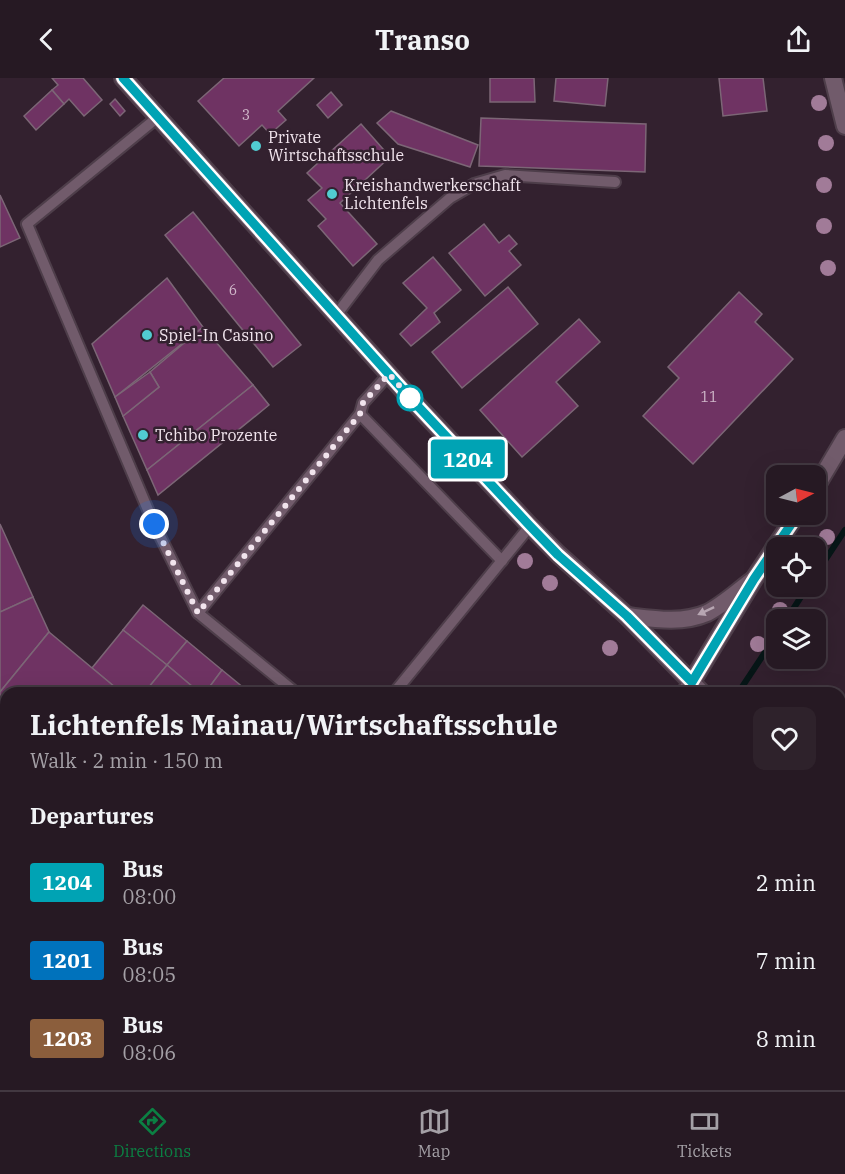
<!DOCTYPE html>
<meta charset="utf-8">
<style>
body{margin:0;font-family:"IBM Plex Serif",serif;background:#2e222b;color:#f1f3f6;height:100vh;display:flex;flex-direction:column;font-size:22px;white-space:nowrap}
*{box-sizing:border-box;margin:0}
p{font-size:20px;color:#a4a0a6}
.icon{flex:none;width:33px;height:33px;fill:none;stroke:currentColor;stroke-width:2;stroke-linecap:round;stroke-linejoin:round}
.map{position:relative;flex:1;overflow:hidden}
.panel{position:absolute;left:0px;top:609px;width:846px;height:404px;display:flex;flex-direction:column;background:#261923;border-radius:18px 18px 0 0;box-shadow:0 6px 24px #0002,0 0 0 2px #423841}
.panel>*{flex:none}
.badge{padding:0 12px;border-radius:4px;font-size:21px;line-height:39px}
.needle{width:39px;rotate:83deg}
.tools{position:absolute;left:766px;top:387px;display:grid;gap:12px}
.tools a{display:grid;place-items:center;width:60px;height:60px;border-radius:12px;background:#261923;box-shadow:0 6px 24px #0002,0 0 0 2px #423841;font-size:30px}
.you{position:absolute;width:30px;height:30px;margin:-15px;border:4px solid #fff;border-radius:50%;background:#1a73e8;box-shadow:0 0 0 9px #1a73e833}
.map>.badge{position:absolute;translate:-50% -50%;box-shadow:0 0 0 3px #fff}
h2{padding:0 30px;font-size:22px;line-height:54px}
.round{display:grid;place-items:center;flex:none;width:63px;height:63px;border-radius:12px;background:#2e222b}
.overview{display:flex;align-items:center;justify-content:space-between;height:102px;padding:0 30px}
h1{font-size:28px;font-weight:800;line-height:45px}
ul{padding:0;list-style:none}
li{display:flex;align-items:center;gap:18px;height:78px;padding:0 30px}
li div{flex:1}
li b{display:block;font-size:22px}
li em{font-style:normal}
li .badge{min-width:66px;font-weight:700;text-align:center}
header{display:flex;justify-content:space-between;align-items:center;height:78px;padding:0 30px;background:#261923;font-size:27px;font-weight:800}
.dock{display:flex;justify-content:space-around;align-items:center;height:84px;border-top:2px solid #423841;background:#261923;font-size:16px;color:#a4a0a6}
.dock a{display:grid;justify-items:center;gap:3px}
.dock .current{color:#0b8043}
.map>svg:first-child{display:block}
.green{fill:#532a4b}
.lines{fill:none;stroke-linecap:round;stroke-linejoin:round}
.stream{stroke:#071617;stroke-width:6}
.building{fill:#6f3363;stroke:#7c6676;stroke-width:1.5}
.service-casing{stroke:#4e3e4a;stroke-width:14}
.minor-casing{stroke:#4e3e4a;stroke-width:20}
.tertiary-casing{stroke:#4e3e4a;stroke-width:20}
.service{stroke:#715b6b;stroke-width:10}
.minor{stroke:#715b6b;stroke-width:16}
.tertiary{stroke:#715b6b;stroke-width:16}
.rail{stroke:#a1929d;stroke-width:4.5;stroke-dasharray:3 6;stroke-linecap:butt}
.tree{fill:#a17b98}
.oneway{fill:#b7a6b2}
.line-casing{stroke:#fff;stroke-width:14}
.line{stroke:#00a3b4;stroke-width:9}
.walk{stroke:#f1e4ed;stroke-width:6;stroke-dasharray:0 10.8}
.poi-dot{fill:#51ccd1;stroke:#33212f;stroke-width:2}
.stop-dot{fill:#fff;stroke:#00a3b4;stroke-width:3}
.labels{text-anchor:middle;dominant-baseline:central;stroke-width:5;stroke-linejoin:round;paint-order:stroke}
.number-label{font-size:14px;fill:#d0b8ca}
.poi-label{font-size:16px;fill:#f1e4ed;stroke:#33212f;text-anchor:start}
</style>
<header><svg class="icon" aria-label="back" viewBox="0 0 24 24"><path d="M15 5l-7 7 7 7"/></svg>Transo<svg class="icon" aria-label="share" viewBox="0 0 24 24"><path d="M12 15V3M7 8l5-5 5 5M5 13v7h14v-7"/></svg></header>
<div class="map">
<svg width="845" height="1012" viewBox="0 0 845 1012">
<rect width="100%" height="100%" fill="#33212f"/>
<g class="green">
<polygon points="138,1006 143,1012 30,1012 28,1007"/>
<polygon points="398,1006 590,1006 604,1012 394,1012"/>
</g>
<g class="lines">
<g class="stream">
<polyline points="816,496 845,452"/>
<polyline points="786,542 808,508"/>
<polyline points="742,609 777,556"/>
<polyline points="405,1012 407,1006"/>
</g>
</g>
<g class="building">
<polygon points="52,0 83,0 102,22 84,38 69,21 64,26 52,12 58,7"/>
<polygon points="224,0 314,0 278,33 286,42 270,56 262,47 239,68 198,23"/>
<polygon points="490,0 534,0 535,24 490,24"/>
<polygon points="556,0 608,0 605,28 554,23"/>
<polygon points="719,0 763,0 767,33 723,38"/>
<polygon points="52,12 64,26 36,52 24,38"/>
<polygon points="331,14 342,27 328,40 317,27"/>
<polygon points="115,21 125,33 120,38 110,26"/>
<polygon points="391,33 478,67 470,89 398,66 377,45"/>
<polygon points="481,40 646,46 645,94 479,88"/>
<polygon points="361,46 390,79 340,125 377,166 353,188 318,148 326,141 308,122 322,110 307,95"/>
<polygon points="0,117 20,160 0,169"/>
<polygon points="193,134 301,267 273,289 165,157"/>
<polygon points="484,146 499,165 509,157 517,166 509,173 521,187 485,218 449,175"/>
<polygon points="433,179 461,212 434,235 440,244 411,268 400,256 427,230 403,205"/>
<polygon points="167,200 203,249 115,319 92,266"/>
<polygon points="508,209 538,246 462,310 432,274"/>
<polygon points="739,214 762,236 755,244 793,281 693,386 643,338 679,300 668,289"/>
<polygon points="579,241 600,264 556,304 578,328 522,379 480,332"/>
<polygon points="203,249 253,307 147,392 123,338 159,309 150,294"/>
<polygon points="150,294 159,309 123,338 115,319"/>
<polygon points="253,307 269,327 158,417 147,392"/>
<polygon points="0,446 33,519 0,534"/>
<polygon points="33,519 49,554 0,614 0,534"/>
<polygon points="143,527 187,563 167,587 123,552"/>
<polygon points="123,552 167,587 144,615 122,615 92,590"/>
<polygon points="49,554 122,615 6,615 6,656 0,652 0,614"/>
<polygon points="187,563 222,592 205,615 200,615 167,587"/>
<polygon points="167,587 200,615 144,615"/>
<polygon points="222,592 250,615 205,615"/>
<polygon points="840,939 845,942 845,1012 763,1012 765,1006 840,1006"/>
<polygon points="724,1006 765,1006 763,1012 736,1012"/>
</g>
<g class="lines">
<defs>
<g id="service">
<polyline points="158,39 27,146 154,446 198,535"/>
<polyline points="337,236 378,182 450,120 474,106 505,97 615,104"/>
<polyline points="360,336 502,483"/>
<polyline points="296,615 198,535 360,336 363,325 389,296"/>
<polyline points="394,615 530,448"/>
</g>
<g id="minor">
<polyline points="123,0 413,323 530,448 558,476 627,538 702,615"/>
<path d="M 627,538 C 653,541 682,546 707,535 C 723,527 739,512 753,502"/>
<polyline points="0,677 6,682"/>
<polyline points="840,753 845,758"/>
</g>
<g id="tertiary">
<polyline points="833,0 845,48"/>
<polyline points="816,409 845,360"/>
<polyline points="685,615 754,501 797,436"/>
<polyline points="0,838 6,840"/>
</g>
</defs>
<use href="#service" class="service-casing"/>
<use href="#minor" class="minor-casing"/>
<use href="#tertiary" class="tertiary-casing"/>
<use href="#service" class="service"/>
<use href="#minor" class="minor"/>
<use href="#tertiary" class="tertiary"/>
<g class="rail">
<polyline points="0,813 6,822"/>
<polyline points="0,976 6,994"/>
<polyline points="10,1006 12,1012"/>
<polyline points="157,1006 163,1012"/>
</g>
</g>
<g class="tree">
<circle cx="819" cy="25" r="8"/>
<circle cx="826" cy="65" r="8"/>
<circle cx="824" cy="107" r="8"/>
<circle cx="824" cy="148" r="8"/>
<circle cx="828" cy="190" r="8"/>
<circle cx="827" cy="459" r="8"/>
<circle cx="525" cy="483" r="8"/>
<circle cx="550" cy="505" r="8"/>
<circle cx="780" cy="532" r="8"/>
<circle cx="758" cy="566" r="8"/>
<circle cx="610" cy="570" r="8"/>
</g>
<defs><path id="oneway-solid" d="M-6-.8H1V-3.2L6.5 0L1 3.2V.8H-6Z" transform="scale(1.5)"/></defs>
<use class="oneway" href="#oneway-solid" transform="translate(706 533) rotate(155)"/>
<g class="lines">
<defs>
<polyline id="line" points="123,0 413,323 530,448 558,477 627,538 692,604 754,501 798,436"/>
</defs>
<use href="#line" class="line-casing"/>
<use href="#line" class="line"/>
<polyline class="walk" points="154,446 198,535 360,336 363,325 389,296 413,323 410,320"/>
</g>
<g class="poi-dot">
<circle cx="256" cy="68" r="6"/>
<circle cx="332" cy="116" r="6"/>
<circle cx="147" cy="257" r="6"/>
<circle cx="143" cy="357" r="6"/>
</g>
<circle class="stop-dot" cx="410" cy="320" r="12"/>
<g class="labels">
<g class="number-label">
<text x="246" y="37">3</text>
<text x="233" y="212">6</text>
<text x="709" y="319">11</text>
</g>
<g class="poi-label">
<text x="268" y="59">Private<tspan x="268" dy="18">Wirtschaftsschule</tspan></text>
<text x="344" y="107">Kreishandwerkerschaft<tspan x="344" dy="18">Lichtenfels</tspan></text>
<text x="159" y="257">Spiel-In Casino</text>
<text x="155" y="357">Tchibo Prozente</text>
</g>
</g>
</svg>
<div class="tools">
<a><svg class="needle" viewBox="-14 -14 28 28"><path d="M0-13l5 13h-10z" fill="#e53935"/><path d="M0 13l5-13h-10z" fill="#a4a0a6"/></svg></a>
<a><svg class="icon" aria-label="locate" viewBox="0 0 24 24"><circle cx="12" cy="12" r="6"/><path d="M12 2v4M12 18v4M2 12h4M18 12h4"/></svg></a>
<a><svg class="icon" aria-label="layers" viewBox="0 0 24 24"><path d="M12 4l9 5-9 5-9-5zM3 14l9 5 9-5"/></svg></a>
</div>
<div class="you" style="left:154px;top:446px"></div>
<b class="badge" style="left:468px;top:381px;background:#00a3b4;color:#fff">1204</b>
<section class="panel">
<div class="overview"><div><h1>Lichtenfels Mainau/Wirtschaftsschule</h1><p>Walk · 2 min · 150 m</p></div><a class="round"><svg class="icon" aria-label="heart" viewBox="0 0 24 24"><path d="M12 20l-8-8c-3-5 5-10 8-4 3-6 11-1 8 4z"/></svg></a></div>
<h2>Departures</h2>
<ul>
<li><span class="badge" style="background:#00a3b4;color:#fff">1204</span><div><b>Bus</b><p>08:00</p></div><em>2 min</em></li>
<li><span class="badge" style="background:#0072bc;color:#fff">1201</span><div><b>Bus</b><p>08:05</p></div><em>7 min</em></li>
<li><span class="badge" style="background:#8b5e3c;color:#fff">1203</span><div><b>Bus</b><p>08:06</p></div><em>8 min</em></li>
</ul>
</section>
</div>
<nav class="dock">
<a class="current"><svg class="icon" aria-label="directions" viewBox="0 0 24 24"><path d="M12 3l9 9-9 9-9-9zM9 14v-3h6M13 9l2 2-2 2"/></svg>Directions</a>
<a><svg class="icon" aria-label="map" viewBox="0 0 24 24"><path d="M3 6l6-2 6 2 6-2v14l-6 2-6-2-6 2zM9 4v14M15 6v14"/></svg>Map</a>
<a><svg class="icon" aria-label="tickets" viewBox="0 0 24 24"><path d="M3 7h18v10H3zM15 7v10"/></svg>Tickets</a>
</nav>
